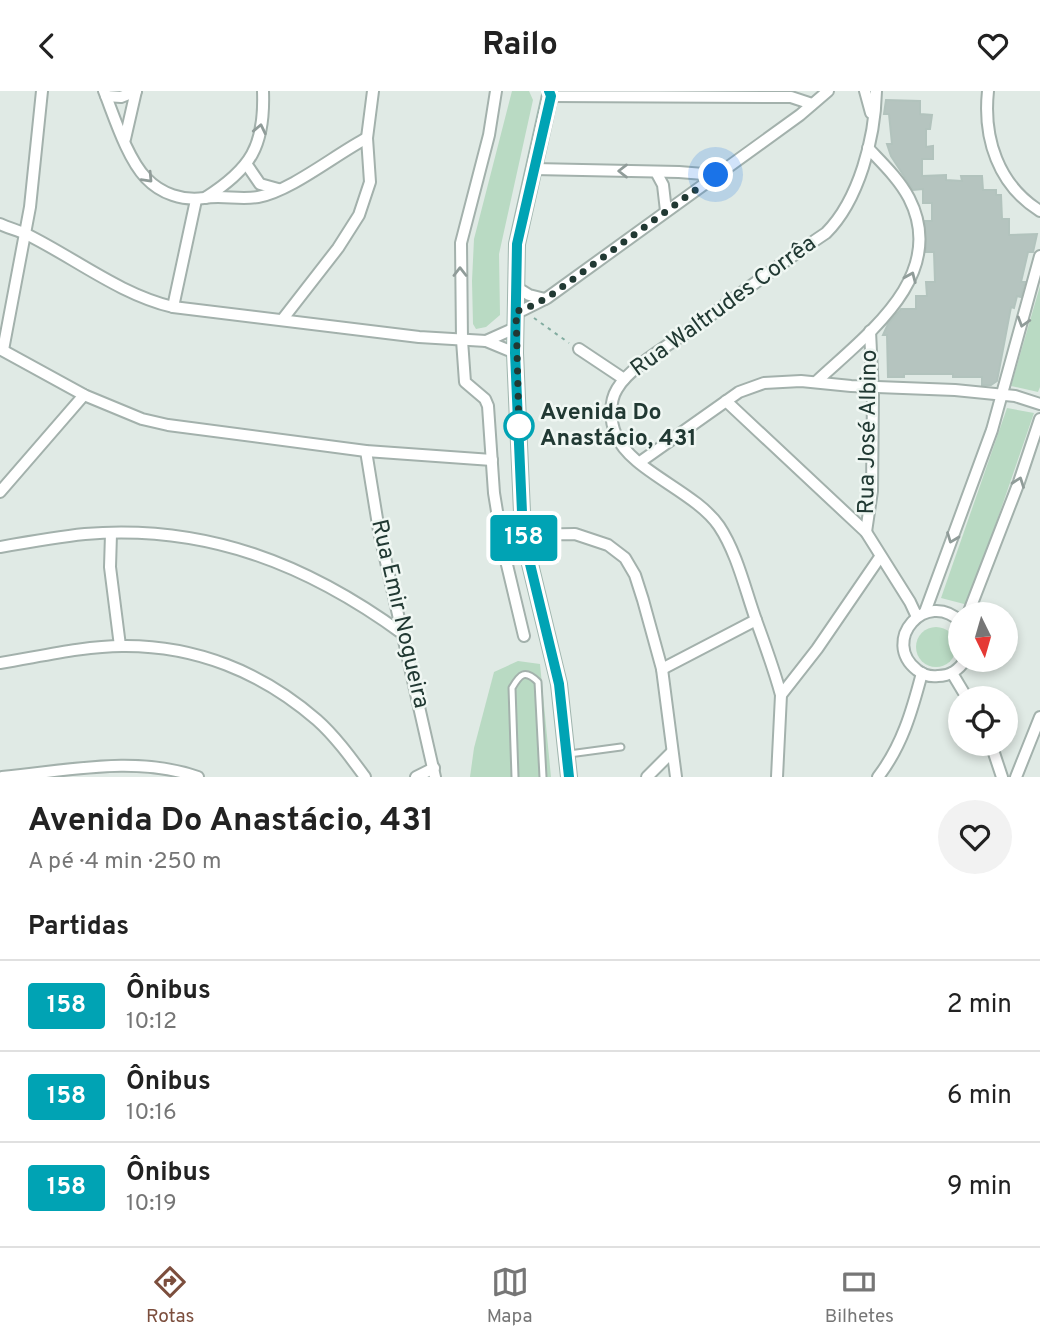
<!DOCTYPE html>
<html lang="pt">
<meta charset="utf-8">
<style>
body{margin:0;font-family:Overpass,sans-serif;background:#f2f2f2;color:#222;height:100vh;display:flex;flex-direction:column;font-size:26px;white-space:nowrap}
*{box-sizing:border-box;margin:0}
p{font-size:23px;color:#767676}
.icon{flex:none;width:38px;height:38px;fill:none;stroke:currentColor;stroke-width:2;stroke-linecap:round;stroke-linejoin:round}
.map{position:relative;height:686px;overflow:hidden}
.details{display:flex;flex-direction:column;background:#fff;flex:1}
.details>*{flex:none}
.badge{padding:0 14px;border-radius:5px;font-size:24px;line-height:46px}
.needle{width:46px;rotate:175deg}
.buttons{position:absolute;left:948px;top:511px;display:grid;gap:14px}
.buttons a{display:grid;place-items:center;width:70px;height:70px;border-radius:50%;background:#fff;box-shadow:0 4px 10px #0003;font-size:35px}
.you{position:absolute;width:35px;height:35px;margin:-18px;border:5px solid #fff;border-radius:50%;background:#1a73e8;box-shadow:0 0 0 10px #1a73e833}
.map>.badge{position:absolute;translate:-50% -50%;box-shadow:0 0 0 4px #fff}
h2{padding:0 28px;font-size:26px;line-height:63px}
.round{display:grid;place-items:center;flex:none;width:74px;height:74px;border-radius:37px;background:#f2f2f2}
.head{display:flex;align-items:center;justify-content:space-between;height:119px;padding:0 28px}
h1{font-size:33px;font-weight:700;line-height:52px}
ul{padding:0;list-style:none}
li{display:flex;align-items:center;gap:21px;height:91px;padding:0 28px;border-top:2px solid #e0e0e0}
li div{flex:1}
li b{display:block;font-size:26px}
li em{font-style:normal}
li .badge{min-width:77px;font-weight:700;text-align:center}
header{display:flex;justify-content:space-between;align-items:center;height:91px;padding:0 28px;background:#fff;font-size:32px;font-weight:700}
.menu{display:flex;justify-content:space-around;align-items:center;height:98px;border-top:2px solid #e0e0e0;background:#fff;font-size:19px;color:#767676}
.menu a{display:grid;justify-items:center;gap:4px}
.menu .current{color:#7c4e3d}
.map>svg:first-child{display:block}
.green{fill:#b9dac3}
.building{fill:#b5c4bf;stroke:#b2c3bd;stroke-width:2}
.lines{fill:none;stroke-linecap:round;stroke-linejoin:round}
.lane-casing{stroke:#a3b1ac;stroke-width:9}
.street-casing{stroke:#a3b1ac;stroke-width:14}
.secondary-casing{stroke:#9fb5ae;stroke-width:18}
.path{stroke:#82aca0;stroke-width:2;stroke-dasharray:3.5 5;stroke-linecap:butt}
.lane{stroke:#fff;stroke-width:5}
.street{stroke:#fff;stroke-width:10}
.secondary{stroke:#fff;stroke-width:14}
.oneway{stroke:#909c99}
.line-casing{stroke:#fff;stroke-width:16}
.line{stroke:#00a3b4;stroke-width:10}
.walk{stroke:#213933;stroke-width:7;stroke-dasharray:0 12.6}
.stop-dot{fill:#fff;stroke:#00a3b4;stroke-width:3.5}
.labels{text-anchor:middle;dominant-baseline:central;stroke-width:5;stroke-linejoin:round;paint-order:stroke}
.street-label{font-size:23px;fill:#213933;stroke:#f0f7f3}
.stop-label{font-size:23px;font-weight:bold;fill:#213933;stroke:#f0f7f3;text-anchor:start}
</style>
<header><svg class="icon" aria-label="back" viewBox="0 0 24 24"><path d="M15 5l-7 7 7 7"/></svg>Railo<svg class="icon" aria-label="heart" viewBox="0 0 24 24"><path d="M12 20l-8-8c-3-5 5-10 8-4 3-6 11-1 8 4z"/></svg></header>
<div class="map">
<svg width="1040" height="686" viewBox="0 0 1040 686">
<rect width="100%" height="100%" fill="#e0eae5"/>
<g class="green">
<polygon points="512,0 529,0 533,9 499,163 500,224 486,236 476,238 473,233 472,190 474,148"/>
<polygon points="1040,195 1040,296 1038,301 1011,295"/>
<polygon points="1007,317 1034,322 968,514 941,507"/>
<circle cx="936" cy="556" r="20"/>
<polygon points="518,570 540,573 551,686 470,686 474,657 494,581"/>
</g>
<polygon class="building" points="886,9 920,10 920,23 932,24 930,38 926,38 926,56 933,55 933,68 922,68 922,85 946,84 946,89 962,90 961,85 982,85 983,99 996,99 996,104 1001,104 1002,128 1009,128 1009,144 1037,143 1033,161 1028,161 1021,191 1025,191 1021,206 1017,205 1014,217 1011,216 997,290 991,294 982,294 982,286 953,286 953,283 904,283 904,286 888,286 887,244 883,244 888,233 901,218 916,218 916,205 927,205 926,191 935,191 934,161 926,161 925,130 932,130 932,112 923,112 923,98 913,99 891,65 887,53 892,53 889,23 884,23"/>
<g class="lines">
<defs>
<g id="lane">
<polyline points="569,663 621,656"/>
<path d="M 515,686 L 512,597 C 520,583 525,578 538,591 L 543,686"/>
</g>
<g id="street">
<path d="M 104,0 C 114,25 127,67 146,87 C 161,103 183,110 204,107 C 222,104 240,109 258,106 C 291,100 336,63 367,47"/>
<polyline points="496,0 489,44 461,152 462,249 465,291 485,308 488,315 494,402 503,457 524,545"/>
<polyline points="549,0 550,5 791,6 812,13"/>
<polyline points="865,0 871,22"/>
<path d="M 988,0 C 983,47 998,94 1040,120"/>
<polyline points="106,5 121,6 136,0"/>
<polyline points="125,48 136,0"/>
<polyline points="247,74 260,93 278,98"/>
<polyline points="534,78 679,81 716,84"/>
<polyline points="656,81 663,94 666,120"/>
<path d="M 205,107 C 251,78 265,55 263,0"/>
<path d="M 0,133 C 8,137 17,139 26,143 C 75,167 119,203 173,216 L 419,246 L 486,250 L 515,262"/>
<polyline points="516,196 529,204 545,208"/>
<polyline points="173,216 196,109"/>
<polyline points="516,220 523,219 547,207 800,24 828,0"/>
<polyline points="282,229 338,157 359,124 370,91 367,47 373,0"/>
<polyline points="486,250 515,237"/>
<polyline points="0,258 84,304 142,328 168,334 366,360 492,369"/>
<polyline points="579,258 624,288"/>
<polyline points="3,259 30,116 42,0"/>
<path d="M 817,290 C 866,244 949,185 909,107 C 899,88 883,73 868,57"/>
<polyline points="726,310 866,441 910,511 917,526"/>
<polyline points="366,360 379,440 435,686"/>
<polyline points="640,371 739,301 764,292 801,290 851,295 955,299 1015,305 1040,313"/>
<polyline points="0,401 84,304"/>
<polyline points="866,441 872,400 873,302 870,240"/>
<polyline points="111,443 110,476 120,555"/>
<polyline points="523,444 575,443 608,454 625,467 635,484 643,509 662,578 676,686"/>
<path d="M 0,456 C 28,451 56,446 85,443 C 206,433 307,473 403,543"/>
<polyline points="925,521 992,339 1040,165"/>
<polyline points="968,523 1019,391 1040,328"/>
<path d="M 961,531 C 926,497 880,550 917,579 C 923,584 930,586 938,585 C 949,585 959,579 965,569"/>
<path d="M 0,572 C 38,566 84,555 122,555 C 195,554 262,581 317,629 C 335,645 351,667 365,686"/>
<polyline points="662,578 756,529"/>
<polyline points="952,582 967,607"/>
<path d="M 781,604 C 774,578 765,554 756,529 C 745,498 737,462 719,435 C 695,400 631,380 616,344 C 610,330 609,311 617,298 C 630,275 674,251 696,235 C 739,204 781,172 826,142 C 859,109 875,47 876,0"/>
<polyline points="991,653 1002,686"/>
<path d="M 2,686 C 67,680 135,664 198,686"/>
<polyline points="416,686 434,677"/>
<polyline points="647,686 672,661"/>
<polyline points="777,686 781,604 817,558 880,466"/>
<path d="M 878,686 C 902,655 912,620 922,582"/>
<polyline points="1016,686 1040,626"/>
</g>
<polyline id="secondary" points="551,0 517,153 515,262 523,444 559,593 569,686"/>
</defs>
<use href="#lane" class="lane-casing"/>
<use href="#street" class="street-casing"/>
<use href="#secondary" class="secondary-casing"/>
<polyline class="path" points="534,227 569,252"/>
<use href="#lane" class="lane"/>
<use href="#street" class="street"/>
<use href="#secondary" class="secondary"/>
</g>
<defs><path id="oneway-chevron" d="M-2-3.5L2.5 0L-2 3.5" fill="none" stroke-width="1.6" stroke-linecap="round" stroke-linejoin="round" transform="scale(1.75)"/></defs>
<g class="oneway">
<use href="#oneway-chevron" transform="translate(260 38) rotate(-78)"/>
<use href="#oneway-chevron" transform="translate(623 80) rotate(-180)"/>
<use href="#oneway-chevron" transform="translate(148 87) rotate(47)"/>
<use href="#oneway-chevron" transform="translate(460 181) rotate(-90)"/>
<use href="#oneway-chevron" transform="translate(911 186) rotate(-67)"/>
<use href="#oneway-chevron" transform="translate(1023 231) rotate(107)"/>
<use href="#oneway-chevron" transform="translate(1019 391) rotate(-70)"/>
<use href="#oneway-chevron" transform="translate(952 447) rotate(111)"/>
</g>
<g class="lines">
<defs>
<polyline id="line" points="549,0 551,5 517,153 515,262 523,444 559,593 569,686"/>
</defs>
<use href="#line" class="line-casing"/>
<use href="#line" class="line"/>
<polyline class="walk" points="519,335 519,339 516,220 523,219 547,207 716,84"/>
</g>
<circle class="stop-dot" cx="519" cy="335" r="14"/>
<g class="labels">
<g class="street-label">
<text transform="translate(724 216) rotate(-36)">Rua Waltrudes Corrêa</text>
<text transform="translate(869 341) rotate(-89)">Rua José Albino</text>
<text transform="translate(399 523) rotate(77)">Rua Emir Nogueira</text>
</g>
<g class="stop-label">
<text x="540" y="322">Avenida Do<tspan x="540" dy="26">Anastácio, 431</tspan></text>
</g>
</g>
</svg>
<div class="buttons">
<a><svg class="needle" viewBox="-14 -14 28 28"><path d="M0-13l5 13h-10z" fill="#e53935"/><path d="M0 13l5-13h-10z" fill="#767676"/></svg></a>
<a><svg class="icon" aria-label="locate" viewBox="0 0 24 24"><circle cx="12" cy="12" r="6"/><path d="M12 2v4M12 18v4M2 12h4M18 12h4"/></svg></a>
</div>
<div class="you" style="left:716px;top:84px"></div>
<b class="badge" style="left:524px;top:447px;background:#00a3b4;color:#fff">158</b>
</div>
<section class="details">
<div class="head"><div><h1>Avenida Do Anastácio, 431</h1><p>A pé · 4 min · 250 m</p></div><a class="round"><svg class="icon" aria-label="heart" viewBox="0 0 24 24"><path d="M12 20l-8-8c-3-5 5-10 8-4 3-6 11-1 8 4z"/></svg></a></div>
<h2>Partidas</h2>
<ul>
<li><span class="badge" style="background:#00a3b4;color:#fff">158</span><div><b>Ônibus</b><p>10:12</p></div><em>2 min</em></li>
<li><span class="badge" style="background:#00a3b4;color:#fff">158</span><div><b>Ônibus</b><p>10:16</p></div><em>6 min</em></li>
<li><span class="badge" style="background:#00a3b4;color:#fff">158</span><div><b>Ônibus</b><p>10:19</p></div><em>9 min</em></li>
</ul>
</section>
<nav class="menu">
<a class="current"><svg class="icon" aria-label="directions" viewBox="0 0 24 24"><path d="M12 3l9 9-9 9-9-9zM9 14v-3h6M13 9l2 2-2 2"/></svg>Rotas</a>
<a><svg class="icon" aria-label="map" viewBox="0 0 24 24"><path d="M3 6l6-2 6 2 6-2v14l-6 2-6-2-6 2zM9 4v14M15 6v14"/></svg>Mapa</a>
<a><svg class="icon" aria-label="tickets" viewBox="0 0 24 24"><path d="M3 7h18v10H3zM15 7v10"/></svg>Bilhetes</a>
</nav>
